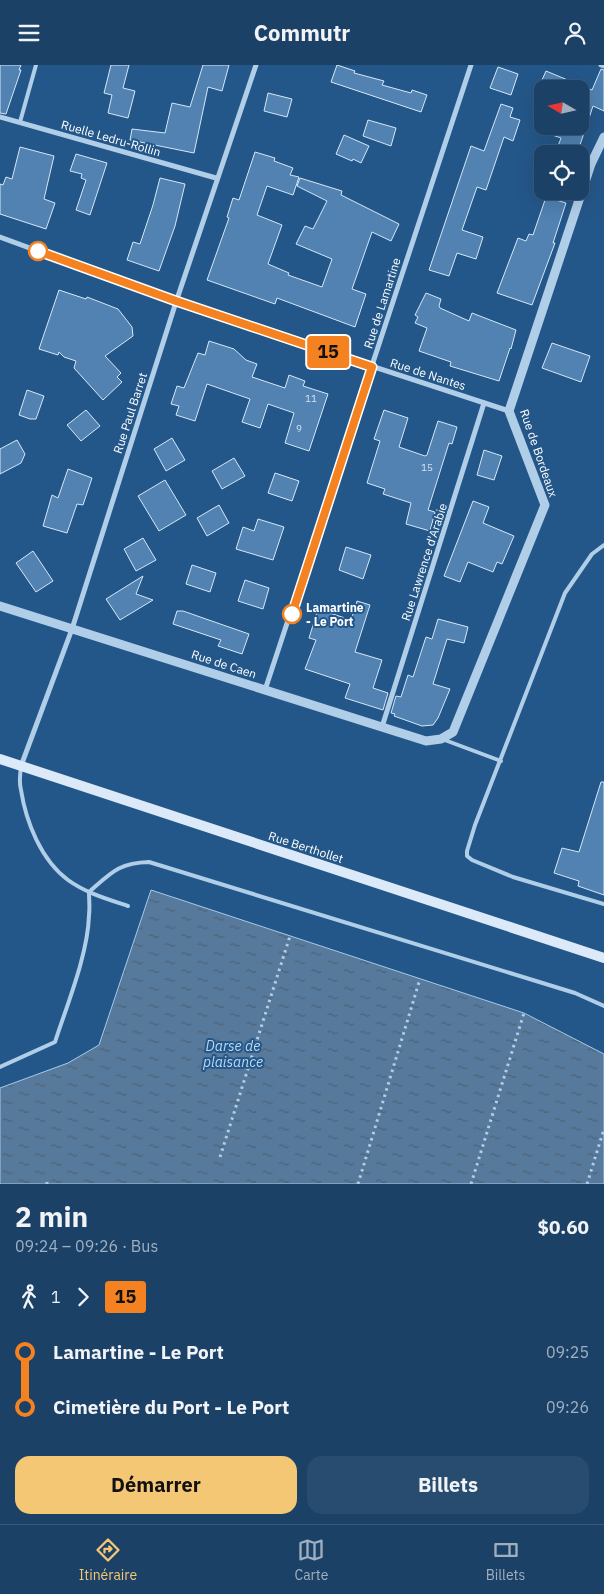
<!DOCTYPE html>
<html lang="fr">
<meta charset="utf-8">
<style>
body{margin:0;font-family:"IBM Plex Sans",sans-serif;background:#284c70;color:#f1f3f6;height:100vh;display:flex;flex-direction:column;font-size:19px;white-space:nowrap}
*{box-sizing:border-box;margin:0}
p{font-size:16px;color:#a0afc0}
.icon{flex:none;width:28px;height:28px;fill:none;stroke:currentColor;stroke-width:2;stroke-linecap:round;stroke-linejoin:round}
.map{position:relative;height:1119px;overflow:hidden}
.side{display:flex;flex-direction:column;background:#1b4167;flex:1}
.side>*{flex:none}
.badge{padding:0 10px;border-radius:4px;font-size:18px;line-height:32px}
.needle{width:32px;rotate:279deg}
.controls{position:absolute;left:534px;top:15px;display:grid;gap:10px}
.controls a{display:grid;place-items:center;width:55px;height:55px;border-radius:10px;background:#1b4167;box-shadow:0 5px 20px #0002,0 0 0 1px #395a7b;font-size:25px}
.map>.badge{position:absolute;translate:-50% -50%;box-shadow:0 0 0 2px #fff}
.legs{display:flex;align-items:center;gap:8px;height:55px;padding:0 15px;font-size:16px}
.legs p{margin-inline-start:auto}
.head{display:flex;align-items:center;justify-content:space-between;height:85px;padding:0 15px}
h1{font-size:28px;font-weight:700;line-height:38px}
.primary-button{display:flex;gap:10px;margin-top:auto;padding:10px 15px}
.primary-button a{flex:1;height:58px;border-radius:15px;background:#f4c774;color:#111;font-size:20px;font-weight:700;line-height:58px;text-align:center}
.primary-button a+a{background:#284c70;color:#f1f3f6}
ul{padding:0 15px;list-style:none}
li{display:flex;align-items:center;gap:18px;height:55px;font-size:19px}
li i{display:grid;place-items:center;width:8px;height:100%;margin:0 6px;background:currentColor}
li i::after{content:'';width:12px;height:12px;margin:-6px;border:4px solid;border-radius:50%;background:#1b4167}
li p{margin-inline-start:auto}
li:first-child i{background:linear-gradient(#0000 50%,currentColor 0)}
li:last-child i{background:linear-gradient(currentColor 50%,#0000 0)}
header{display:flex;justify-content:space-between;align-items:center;height:65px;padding:0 15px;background:#1b4167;font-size:22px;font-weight:700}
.dock{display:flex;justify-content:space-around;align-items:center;height:70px;border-top:1px solid #395a7b;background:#1b4167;font-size:14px;color:#a0afc0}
.dock a{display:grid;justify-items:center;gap:2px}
.dock .selected{color:#f4c774}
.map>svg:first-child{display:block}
.water{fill:url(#water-ripples);stroke:#a5caea}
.building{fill:#5182b2;stroke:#d5e7f7}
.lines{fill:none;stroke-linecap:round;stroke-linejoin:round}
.path{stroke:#b1cee9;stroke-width:3;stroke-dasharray:2.5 4;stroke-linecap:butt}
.service{stroke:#b1cee9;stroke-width:4}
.minor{stroke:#b1cee9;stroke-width:5}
.tertiary{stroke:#b1cee9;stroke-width:9}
.secondary{stroke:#dbe9f8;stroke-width:10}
.line-1-casing{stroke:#fff;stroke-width:11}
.line-1{stroke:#f58220;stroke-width:8}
.stop-1-dot{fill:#fff;stroke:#f58220;stroke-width:2.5}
.labels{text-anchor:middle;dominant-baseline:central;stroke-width:4;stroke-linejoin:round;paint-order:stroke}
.number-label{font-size:10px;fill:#d4e0ec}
.street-label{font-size:12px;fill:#fff;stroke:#245789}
.stop-label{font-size:12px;font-weight:bold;fill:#fff;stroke:#245789;text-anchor:start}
.water-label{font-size:14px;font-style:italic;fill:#bcd8f1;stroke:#245789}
</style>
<header><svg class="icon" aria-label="menu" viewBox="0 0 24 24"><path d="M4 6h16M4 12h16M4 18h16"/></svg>Commutr<svg class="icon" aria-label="person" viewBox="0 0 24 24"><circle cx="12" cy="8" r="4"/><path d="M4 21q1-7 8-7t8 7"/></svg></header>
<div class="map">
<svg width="604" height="1119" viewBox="0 0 604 1119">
<defs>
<pattern id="water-ripples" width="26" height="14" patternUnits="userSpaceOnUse" patternTransform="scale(1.25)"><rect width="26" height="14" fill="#56799c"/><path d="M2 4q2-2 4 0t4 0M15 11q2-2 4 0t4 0" fill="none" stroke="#516274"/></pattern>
</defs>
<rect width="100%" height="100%" fill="#245789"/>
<polygon class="water" points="151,825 524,948 604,989 604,1119 0,1119 0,1023 68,998 99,980"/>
<g class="building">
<polygon points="0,0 21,0 19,5 21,5 6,49 0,48"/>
<polygon points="111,0 129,0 123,23 135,26 128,53 108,48 112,30 104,28"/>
<polygon points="203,0 229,0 222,26 208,22 194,88 130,75 132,64 165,68 172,38 190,42"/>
<polygon points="337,0 355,6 354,8 384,16 382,20 411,28 412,25 427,30 421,47 331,17"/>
<polygon points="498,2 518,9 511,30 490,23"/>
<polygon points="601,4 604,5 604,46 593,41 577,89 555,89 561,73 535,64 535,61 580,61 580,24 538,24 546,6 592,25"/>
<polygon points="268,28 292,34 287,52 264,46"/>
<polygon points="501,39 513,43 510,52 520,55 513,76 504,72 486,125 477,122 462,165 483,172 476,194 457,188 449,211 429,205 471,81 484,86"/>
<polygon points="368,55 396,63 391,81 363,71"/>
<polygon points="344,70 369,81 361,98 353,94 352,96 336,89"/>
<polygon points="20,82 54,91 44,134 55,138 46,164 0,149 0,119 3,120 6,112 12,114"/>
<polygon points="255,87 275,93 274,96 293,103 290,110 299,112 293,130 267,121 257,150 282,160 268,199 289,208 288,210 322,222 332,194 296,179 305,161 313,164 327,136 297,121 300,113 342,126 341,130 399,159 391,176 372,167 352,224 366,229 355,262 277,233 275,239 207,215 229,153 227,152 233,133 239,135"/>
<polygon points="76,89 107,98 90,150 76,145 86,115 81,113 82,109 70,106"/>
<polygon points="160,113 185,119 175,161 159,206 127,195 133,177 140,179 153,140"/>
<polygon points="546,132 566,138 553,178 555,178 532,240 497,228 518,173 526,176 529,169 533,170"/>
<polygon points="59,225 86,234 87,232 118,244 132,262 133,271 105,291 121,308 117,312 122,317 103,335 74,303 76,296 64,292 59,287 58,290 39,284"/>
<polygon points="426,228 441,234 439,241 440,243 469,256 472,248 516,265 511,284 510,283 499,316 450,301 451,297 419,286 427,263 415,258 418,252 415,250"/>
<polygon points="209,276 234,284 246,295 257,299 252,312 285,323 289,310 305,316 303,321 328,329 309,386 285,378 294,348 268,339 260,363 242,357 250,334 207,319 195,356 176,350 179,341 171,339 177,321 184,323 198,288 205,290"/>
<polygon points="552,278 590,291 581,317 542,303"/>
<polygon points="27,325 44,331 36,354 30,354 19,350"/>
<polygon points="86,345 100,361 81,376 67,360"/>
<polygon points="384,345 408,353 399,382 425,391 427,390 438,356 457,362 452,379 449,378 428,445 435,447 430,466 406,459 411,438 383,429 385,424 367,418 380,376 374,374"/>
<polygon points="172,373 185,395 166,406 154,384"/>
<polygon points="17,375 25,389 21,398 0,409 0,384"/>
<polygon points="484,385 502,391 494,415 477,410"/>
<polygon points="234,393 245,411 222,424 212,406"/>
<polygon points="68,404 92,413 83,440 77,439 67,468 43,461 52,430 58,433"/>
<polygon points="275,408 299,416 292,436 268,428"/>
<polygon points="165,415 186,450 159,466 138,431"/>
<polygon points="473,436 489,442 483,458 514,471 502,499 497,497 493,507 468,497 460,517 444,511"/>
<polygon points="219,440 229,458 207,471 197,453"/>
<polygon points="258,454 284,462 273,495 236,484 243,462 254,466"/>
<polygon points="143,473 156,495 136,506 124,484"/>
<polygon points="346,482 371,490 363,514 339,505"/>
<polygon points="33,486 53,516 36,527 16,498"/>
<polygon points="192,500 216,508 210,527 186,519"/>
<polygon points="143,511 136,529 153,535 120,555 106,534"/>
<polygon points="245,515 269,523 263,544 238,536"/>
<polygon points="357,536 370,540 355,587 382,595 373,623 388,628 383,645 345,633 350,619 305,604 316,575 309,573 318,544 351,555"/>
<polygon points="177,546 183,546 249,569 242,589 218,581 221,575 173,559"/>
<polygon points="438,554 468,562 464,578 447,574 433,619 450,624 438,653 433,660 422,661 394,651 395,649 391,648 396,631 401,632 408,610 413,612 426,572 432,574"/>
<polygon points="601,717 604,717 604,830 578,821 579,816 554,808 562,783 579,787"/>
</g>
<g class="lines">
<g class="path">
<polyline points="220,1092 290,871"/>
<polyline points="47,1119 47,1117"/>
<polyline points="358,1119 420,914"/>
<polyline points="471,1119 524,948"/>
<polyline points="587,1119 604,1064"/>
</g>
<g class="service">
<polyline points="20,57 36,0"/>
<polyline points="604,480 592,489 565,528 475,760 467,786 467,791 472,795 513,812 604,839"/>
<polyline points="442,674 501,696"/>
<path d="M 21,702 C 20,709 19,718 21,725 C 26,757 41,795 68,815 C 86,828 107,834 128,841"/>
<path d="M 89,827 C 111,808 118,798 149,797 L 575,928 L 604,941"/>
<path d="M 0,1002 L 55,977 C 67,940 88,889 89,850 C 90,843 89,835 89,827"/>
</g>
<g class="minor">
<polyline points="601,0 604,1"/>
<polyline points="0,52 216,113"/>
<polyline points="0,172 176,237 509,346"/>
<polyline points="265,625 471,0"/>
<polyline points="382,662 484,338"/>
<polyline points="21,701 72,564 176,237 256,0"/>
</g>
<polyline class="tertiary" points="0,541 426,676 441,674 453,667 545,440 509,346 591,99 604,72"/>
<polyline class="secondary" points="0,694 604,893"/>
</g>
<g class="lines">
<defs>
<polyline id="line-1" points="38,186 176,236 372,302 292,549"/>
</defs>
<use href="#line-1" class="line-1-casing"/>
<use href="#line-1" class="line-1"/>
</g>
<g class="stop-1-dot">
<circle cx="38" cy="186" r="9"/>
<circle cx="292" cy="549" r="9"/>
</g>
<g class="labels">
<g class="number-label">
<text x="311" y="333">11</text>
<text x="299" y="363">9</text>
<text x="427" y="402">15</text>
</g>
<g class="street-label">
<text transform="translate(111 73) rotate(16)">Ruelle Ledru-Rollin</text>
<text transform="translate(382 238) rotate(-72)">Rue de Lamartine</text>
<text transform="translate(428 309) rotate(18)">Rue de Nantes</text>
<text transform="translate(130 348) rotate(-72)">Rue Paul Barret</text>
<text transform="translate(539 388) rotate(71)">Rue de Bordeaux</text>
<text transform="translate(424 497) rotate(-72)">Rue Lawrence d'Arabie</text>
<text transform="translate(224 599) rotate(18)">Rue de Caen</text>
<text transform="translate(306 782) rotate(18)">Rue Berthollet</text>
</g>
<g class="stop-label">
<text x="306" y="542">Lamartine<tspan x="306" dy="14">- Le Port</tspan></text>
</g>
<g class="water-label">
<text x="233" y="981">Darse de<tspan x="233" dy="16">plaisance</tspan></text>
</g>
</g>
</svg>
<div class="controls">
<a><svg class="needle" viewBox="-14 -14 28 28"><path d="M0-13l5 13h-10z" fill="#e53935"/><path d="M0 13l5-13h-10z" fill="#a0afc0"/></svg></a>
<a><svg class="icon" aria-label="locate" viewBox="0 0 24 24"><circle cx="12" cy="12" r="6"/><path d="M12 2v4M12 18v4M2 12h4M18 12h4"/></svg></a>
</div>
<b class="badge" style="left:328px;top:287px;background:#f58220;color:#111">15</b>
</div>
<section class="side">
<div class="head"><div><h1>2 min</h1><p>09:24 – 09:26 · Bus</p></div><b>$0.60</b></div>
<div class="legs"><svg class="icon" aria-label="walk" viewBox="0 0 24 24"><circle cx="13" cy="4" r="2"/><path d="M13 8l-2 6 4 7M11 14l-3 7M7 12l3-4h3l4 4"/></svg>1<svg class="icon" aria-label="forward" viewBox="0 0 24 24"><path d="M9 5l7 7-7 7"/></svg><b class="badge" style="background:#f58220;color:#111">15</b></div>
<ul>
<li><i style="color:#f58220"></i><b>Lamartine - Le Port</b><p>09:25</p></li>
<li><i style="color:#f58220"></i><b>Cimetière du Port - Le Port</b><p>09:26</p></li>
</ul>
<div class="primary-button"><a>Démarrer</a><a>Billets</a></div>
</section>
<nav class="dock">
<a class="selected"><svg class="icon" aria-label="directions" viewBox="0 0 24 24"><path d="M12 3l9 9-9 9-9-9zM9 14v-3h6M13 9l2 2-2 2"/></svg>Itinéraire</a>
<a><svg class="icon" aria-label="map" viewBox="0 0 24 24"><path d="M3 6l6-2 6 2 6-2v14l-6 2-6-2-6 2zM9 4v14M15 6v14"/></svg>Carte</a>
<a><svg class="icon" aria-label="tickets" viewBox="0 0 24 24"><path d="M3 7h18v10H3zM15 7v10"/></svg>Billets</a>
</nav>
